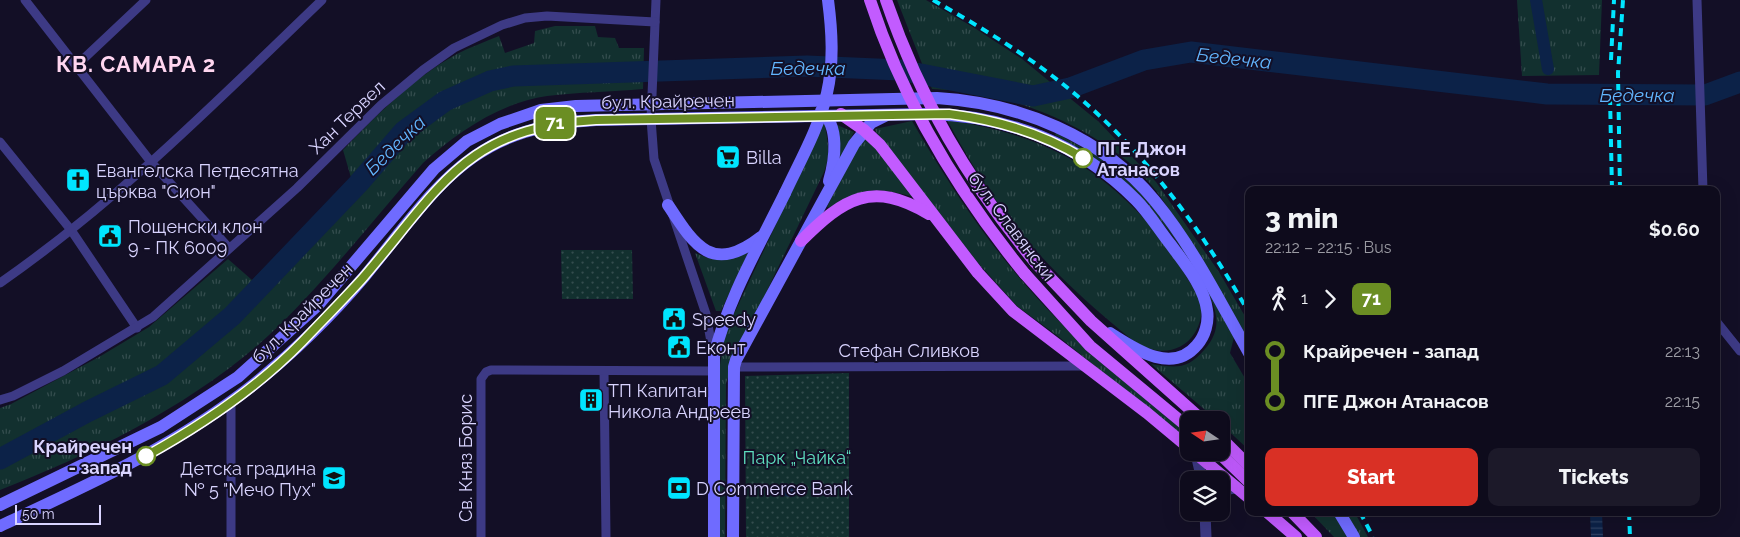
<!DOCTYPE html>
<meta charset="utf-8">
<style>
body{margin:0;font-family:Raleway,sans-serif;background:#1c1929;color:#f1f3f6;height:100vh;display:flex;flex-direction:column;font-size:19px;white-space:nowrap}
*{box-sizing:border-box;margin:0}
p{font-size:16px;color:#9b9ba3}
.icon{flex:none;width:28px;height:28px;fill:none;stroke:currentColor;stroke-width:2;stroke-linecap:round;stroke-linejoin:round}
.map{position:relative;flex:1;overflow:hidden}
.drawer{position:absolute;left:1245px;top:186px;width:475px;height:330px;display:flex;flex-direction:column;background:#0e0b1c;border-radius:10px;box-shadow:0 5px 20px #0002,0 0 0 1px #2e2b3b}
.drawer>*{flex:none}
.badge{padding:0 10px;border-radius:8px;font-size:18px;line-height:32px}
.needle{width:32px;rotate:283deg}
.controls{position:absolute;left:1180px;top:411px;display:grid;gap:10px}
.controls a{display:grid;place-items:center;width:50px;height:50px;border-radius:10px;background:#0e0b1c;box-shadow:0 5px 20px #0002,0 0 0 1px #2e2b3b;font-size:25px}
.scale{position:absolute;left:15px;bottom:12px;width:86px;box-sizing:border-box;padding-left:5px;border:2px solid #d9d4ff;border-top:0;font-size:14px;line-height:18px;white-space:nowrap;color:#d9d4ff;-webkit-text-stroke:4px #130f26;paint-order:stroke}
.map>.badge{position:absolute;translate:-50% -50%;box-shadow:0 0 0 2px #fff}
.legs{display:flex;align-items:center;gap:8px;height:55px;padding:0 20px;font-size:16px}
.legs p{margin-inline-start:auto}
.overview{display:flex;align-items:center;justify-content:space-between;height:85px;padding:0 20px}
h1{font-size:28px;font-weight:800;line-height:38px}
.primary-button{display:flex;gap:10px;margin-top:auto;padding:10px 20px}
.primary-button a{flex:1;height:58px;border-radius:10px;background:#d93025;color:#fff;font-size:20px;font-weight:800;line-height:58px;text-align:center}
.primary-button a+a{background:#1c1929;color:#f1f3f6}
ul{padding:0 20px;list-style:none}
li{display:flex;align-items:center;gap:18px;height:50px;font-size:19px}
li i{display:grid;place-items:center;width:8px;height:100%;margin:0 6px;background:currentColor}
li i::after{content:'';width:12px;height:12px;margin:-6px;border:4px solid;border-radius:50%;background:#0e0b1c}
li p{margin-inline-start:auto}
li:first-child i{background:linear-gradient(#0000 50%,currentColor 0)}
li:last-child i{background:linear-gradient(currentColor 50%,#0000 0)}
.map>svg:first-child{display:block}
.grass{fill:url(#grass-tufts)}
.park{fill:url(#park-dots)}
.water{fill:url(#water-rules)}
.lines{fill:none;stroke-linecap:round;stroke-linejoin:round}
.canal{stroke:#0c2248;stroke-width:12}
.river{stroke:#0c2248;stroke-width:21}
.minor{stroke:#3d3a85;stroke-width:9}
.tertiary{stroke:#3d3a85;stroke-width:11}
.secondary{stroke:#6f6bff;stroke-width:12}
.primary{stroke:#c25bff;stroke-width:12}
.rail{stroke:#00e5ff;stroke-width:4;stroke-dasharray:8 6;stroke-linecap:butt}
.secondary-bridge{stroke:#6f6bff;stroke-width:12}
.primary-bridge{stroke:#c25bff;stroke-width:12}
.line-1-casing{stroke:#fff;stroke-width:11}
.line-1{stroke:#6b8e23;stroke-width:8}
.stop-1-dot{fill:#fff;stroke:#6b8e23;stroke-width:2.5}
.labels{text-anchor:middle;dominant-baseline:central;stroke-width:4;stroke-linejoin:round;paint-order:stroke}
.street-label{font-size:18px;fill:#d9d4ff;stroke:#130f26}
.stop-label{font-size:18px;font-weight:bold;fill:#d9d4ff;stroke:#130f26;text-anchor:start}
.poi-label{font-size:18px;fill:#d9d4ff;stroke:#130f26;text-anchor:start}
.park-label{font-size:18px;fill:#5fe0c0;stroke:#130f26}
.water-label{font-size:19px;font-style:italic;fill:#62b6ff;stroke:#130f26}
.district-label{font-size:22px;font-weight:bold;letter-spacing:1px;fill:#ffd6f0;stroke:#130f26}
</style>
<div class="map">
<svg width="1740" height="537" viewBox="0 0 1740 537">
<defs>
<pattern id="grass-tufts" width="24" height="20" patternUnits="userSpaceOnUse" patternTransform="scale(1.25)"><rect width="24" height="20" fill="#12302f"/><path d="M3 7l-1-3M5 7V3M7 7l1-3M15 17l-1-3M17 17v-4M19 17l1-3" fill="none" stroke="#344d4e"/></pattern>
<pattern id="park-dots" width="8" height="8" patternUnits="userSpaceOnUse" patternTransform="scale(1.25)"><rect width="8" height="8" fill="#12302f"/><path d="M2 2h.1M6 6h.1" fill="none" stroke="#344d4e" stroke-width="1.8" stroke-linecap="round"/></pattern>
<pattern id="water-rules" width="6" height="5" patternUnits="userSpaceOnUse" patternTransform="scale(1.25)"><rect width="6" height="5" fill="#0c2248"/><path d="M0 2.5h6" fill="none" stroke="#2f4163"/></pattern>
</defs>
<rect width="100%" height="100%" fill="#130f26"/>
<g class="grass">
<path d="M 897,0 L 926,0 L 973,27 L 1022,59 L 1099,122 L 1156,182 L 1219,272 L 1249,323 L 1249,343 C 1228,306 1207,270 1185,234 C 1170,210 1154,184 1132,165 C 1088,128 1030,102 974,93 C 961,90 946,90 932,89 Z"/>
<polygon points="1517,0 1602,0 1599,75 1522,76"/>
<path d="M 555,26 L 595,26 L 598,37 L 615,38 L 619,48 L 644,48 L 643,89 C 611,92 578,92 547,96 C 499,103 458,132 423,163 C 370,223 317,293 257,346 C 183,409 90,455 0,490 L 0,408 L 11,404 L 99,357 L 149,327 L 228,259 L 252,280 L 352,181 L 343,150 C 377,115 413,78 457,54 C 470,47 485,42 499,36 L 505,53 L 534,43 L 535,31 Z"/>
<path d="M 947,120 C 987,126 1023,135 1059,153 C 1112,179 1158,227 1187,278 C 1192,286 1199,296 1201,305 C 1203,314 1199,327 1194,334 C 1185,348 1167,354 1151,349 C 1137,346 1124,333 1113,324 C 1074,291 1036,255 1005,213 C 983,183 965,153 947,120 Z"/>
<path d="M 912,121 C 954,194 1000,262 1060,322 C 1099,363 1145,398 1189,434 L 1189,442 L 1059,337 L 1017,306 L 979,264 L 876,132 L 875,129 Z"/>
<path d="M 824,122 C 828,141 831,154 824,172 L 735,357 L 726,383 L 725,537 L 720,537 L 720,365 L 725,333 Z"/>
<polygon points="837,125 854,132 840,159"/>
<path d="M 1056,133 L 1096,155 L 1136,188 L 1178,237 L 1234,337 L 1230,353 L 1249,385 L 1249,450 L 1221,424 L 1221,420 L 1217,420 L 1151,364 C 1177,368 1187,370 1205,349 C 1227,324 1213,301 1199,277 C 1165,216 1116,168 1055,135 Z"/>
<path d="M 862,136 L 867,136 L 914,197 C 878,187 861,187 830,208 L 827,207 Z"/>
<polygon points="695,253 708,258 748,253 721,311 716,311"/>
<polygon points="1311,513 1335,513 1349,537 1334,537"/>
<polygon points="1345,513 1355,513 1368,537 1359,537"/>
</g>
<g class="park">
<polygon points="561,250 632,250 633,299 562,299"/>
<polygon points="849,373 849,537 746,537 745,376"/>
</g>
<g class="water">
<circle cx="789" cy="491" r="6"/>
<polygon points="1590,513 1602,513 1603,537 1591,537"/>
</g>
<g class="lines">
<polyline class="canal" points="1536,0 1548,69"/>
<polyline class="river" points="0,459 87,412 162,375 232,316 358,184 404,131 445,101 490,81 513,76 807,66 900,70 1033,96 1070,88 1144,60 1191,52 1547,94 1705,95 1740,82"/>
<g class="minor">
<polyline points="25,0 151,162 229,248"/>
<polyline points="656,0 651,119 654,159 706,314 713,353"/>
<polyline points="1697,0 1703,190"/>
<polyline points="77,65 146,0"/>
<polyline points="0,142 71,230 137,328"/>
<path d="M 0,283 C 118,201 219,99 322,0"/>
<polyline points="1716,321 1740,351"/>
<polyline points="734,367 1083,366"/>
<polyline points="604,371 606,537"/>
<polyline points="0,400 13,396 63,371 153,317 297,188 381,105 423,70 454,48 502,25 525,18 547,16 655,22"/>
<polyline points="231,537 231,402"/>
<polyline points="481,537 481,379 486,372 491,370 714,371"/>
</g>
<g class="tertiary">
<polyline points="1196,454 1202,480"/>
<polyline points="1221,490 1236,488"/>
<polyline points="1205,512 1206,537"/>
</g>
<g class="secondary">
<path d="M 821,111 C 840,126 835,160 829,181"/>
<path d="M 668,205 C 694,245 712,275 761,237"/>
<path d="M 0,505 L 161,427 L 238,377 L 318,305 L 434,169 L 467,141 L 500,124 L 541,110 L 576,106 L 937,98 C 1019,103 1102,136 1155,201 C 1193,247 1220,302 1249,353"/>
<polyline points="1339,512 1354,537"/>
<path d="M 0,526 C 88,485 176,446 253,385 C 293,353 331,316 364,277 C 438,187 468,127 596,120 L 928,114 C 1006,115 1081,144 1136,200 C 1149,213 1159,230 1171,245 C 1184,263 1204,286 1207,310 C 1209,322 1205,336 1197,345 C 1172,375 1135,349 1110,333"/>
<path d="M 714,537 L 714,356 C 728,298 759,246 785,193"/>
<polyline points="733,537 734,367 736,360 854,144 871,123 885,116"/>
</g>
<g class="primary">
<polyline points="841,114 864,130 880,145 978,273 1013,311 1147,413 1189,448"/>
<path d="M 801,241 C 844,198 872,180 929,214"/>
<polyline points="1035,262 1091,321 1202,420"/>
<polyline points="1025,274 1090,346 1189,428"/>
<polyline points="1221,438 1249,466"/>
<polyline points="1194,452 1249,498"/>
<polyline points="1218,452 1249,482"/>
<polyline points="1267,512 1296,537"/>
<polyline points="1292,512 1316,537"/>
</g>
<g class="rail">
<path d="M 933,0 C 982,28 1031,57 1075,94 C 1147,154 1203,232 1249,313"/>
<polyline points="1611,60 1614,0"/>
<polyline points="1610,97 1612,190"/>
<polyline points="1620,190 1618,73 1623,0"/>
<polyline points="1360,512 1373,537"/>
<polyline points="1629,512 1630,537"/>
</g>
<path class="secondary-bridge" d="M 785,193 C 800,161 819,128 827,93 C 834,62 832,31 828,0"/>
<g class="primary-bridge">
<path d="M 870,0 C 903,102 958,192 1025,274"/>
<path d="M 886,0 C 920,99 968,181 1035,262"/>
</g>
</g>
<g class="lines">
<defs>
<path id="line-1" d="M 146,456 C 202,425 258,387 302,342 C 322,321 343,300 362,279 C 440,189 464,127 596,120 L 949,114 C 997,120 1042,133 1083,158"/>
</defs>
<use href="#line-1" class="line-1-casing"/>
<use href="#line-1" class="line-1"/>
</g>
<defs>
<symbol id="supermarket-square" viewBox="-11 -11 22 22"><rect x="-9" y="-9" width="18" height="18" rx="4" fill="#00e5ff" stroke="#130f26"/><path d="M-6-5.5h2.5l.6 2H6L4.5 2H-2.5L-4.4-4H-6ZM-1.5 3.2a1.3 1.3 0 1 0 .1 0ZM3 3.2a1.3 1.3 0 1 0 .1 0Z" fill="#111"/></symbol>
<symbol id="church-square" viewBox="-11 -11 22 22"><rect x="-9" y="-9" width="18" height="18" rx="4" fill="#00e5ff" stroke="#130f26"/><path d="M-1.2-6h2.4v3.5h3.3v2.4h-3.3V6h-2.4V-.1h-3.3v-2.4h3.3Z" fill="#111"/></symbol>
<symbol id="civic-square" viewBox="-11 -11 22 22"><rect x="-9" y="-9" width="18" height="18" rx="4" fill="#00e5ff" stroke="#130f26"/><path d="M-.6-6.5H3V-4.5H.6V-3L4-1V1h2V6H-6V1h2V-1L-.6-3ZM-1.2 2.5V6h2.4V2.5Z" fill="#111"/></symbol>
<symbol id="building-square" viewBox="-11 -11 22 22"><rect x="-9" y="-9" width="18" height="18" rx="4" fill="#00e5ff" stroke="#130f26"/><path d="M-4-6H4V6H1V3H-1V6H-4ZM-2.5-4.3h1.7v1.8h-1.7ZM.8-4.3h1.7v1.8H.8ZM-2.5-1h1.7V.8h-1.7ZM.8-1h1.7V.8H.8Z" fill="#111"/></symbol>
<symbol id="school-square" viewBox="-11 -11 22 22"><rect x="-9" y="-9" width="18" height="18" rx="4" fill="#00e5ff" stroke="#130f26"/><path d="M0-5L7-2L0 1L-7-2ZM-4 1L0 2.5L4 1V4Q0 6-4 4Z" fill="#111"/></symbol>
<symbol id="bank-square" viewBox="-11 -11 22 22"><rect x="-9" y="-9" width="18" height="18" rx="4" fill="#00e5ff" stroke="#130f26"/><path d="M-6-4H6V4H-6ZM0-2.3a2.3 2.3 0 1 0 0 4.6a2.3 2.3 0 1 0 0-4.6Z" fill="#111"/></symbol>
</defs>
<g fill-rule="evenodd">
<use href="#supermarket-square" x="714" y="143" width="28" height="28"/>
<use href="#church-square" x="64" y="166" width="28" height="28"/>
<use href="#civic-square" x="96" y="222" width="28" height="28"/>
<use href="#civic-square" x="660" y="305" width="28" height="28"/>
<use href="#civic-square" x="665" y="333" width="28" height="28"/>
<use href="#building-square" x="577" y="386" width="28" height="28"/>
<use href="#school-square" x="320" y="464" width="28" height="28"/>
<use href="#bank-square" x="665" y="474" width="28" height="28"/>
</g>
<g class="stop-1-dot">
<circle cx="1083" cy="158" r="9"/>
<circle cx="146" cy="456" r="9"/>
</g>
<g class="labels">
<g class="street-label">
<text transform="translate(668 101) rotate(-1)">бул. Крайречен</text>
<text transform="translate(347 117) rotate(-44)">Хан Тервел</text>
<text transform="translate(1012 226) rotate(53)">бул. Славянски</text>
<text transform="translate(302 313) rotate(-45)">бул. Крайречен</text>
<text x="909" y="350">Стефан Сливков</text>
<text transform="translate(465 458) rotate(-90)">Св. Княз Борис</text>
</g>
<g class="stop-label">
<text x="1097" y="148">ПГЕ Джон<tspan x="1097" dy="21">Атанасов</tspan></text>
<text x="132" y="446" text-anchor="end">Крайречен<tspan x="132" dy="21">- запад</tspan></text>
</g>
<g class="poi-label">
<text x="746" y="157">Billa</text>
<text x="96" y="170">Евангелска Петдесятна<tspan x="96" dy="21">църква "Сион"</tspan></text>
<text x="128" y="226">Пощенски клон<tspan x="128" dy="21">9 - ПК 6009</tspan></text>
<text x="692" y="319">Speedy</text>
<text x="696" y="347">Еконт</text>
<text x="608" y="390">ТП Капитан<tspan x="608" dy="21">Никола Андреев</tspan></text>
<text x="316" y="468" text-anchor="end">Детска градина<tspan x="316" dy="21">№ 5 "Мечо Пух"</tspan></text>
<text x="696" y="488">D Commerce Bank</text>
</g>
<g class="park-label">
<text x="797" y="457">Парк „Чайка“</text>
</g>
<g class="water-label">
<text transform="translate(1234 58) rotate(6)">Бедечка</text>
<text x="808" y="68">Бедечка</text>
<text x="1637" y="95">Бедечка</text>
<text transform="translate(395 145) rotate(-44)">Бедечка</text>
</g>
<g class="district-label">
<text x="136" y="64">КВ. САМАРА 2</text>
</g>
</g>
</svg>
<div class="controls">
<a><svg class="needle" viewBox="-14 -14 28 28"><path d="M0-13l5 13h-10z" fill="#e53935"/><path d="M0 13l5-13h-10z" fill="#9b9ba3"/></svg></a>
<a><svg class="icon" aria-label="layers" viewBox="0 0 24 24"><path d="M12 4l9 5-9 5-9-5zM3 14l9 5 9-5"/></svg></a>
</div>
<div class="scale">50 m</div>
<b class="badge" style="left:555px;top:123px;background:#6b8e23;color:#fff">71</b>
<section class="drawer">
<div class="overview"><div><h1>3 min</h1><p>22:12 – 22:15 · Bus</p></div><b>$0.60</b></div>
<div class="legs"><svg class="icon" aria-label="walk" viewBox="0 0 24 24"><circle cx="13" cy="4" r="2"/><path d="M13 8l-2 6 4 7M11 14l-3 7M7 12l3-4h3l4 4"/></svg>1<svg class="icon" aria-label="forward" viewBox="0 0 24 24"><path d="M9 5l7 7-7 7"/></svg><b class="badge" style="background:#6b8e23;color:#fff">71</b></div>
<ul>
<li><i style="color:#6b8e23"></i><b>Крайречен - запад</b><p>22:13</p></li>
<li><i style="color:#6b8e23"></i><b>ПГЕ Джон Атанасов</b><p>22:15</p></li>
</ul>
<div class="primary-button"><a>Start</a><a>Tickets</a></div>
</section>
</div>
